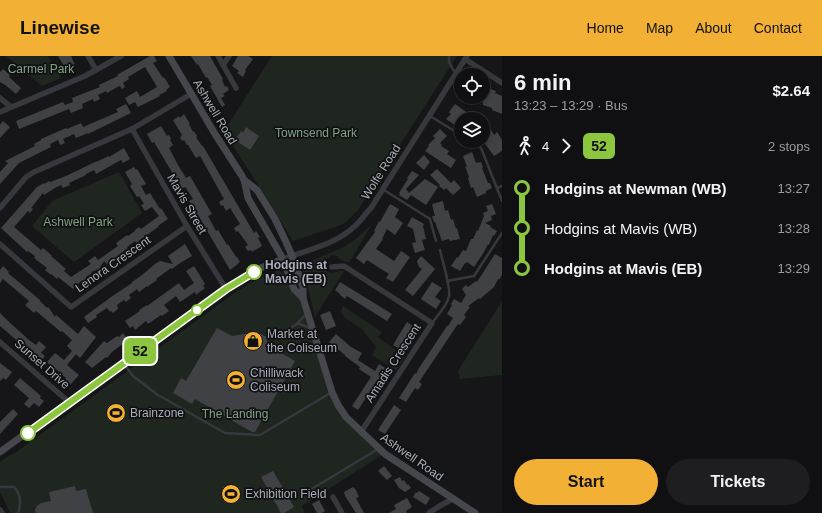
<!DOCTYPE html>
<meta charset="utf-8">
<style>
body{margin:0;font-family:Arial,sans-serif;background:#1e1e20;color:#f1f3f6;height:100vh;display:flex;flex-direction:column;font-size:15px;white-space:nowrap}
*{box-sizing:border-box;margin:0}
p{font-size:13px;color:#9c9d9f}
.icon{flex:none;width:22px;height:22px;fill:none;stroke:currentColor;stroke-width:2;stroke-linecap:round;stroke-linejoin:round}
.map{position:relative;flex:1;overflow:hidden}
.panel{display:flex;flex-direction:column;background:#101012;width:320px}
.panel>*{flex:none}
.badge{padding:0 8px;border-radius:6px;font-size:14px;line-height:26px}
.fabs{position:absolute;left:454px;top:12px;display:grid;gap:8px}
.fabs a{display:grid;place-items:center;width:36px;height:36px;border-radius:50%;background:#101012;box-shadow:0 2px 6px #0003,0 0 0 1px #303032;font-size:20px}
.map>.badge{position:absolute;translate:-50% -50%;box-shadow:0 0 0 2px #fff}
.legs{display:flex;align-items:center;gap:6px;height:44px;padding:0 12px;font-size:13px}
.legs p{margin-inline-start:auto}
.head{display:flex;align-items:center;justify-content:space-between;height:68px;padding:0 12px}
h1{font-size:22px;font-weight:600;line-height:30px}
.cta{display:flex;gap:8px;margin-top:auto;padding:8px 12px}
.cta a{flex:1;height:46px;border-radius:24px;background:#f2b134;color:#111;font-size:16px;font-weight:600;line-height:46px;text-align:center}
.cta a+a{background:#1e1e20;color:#f1f3f6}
ul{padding:0 12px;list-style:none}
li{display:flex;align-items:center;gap:14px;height:40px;font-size:15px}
li i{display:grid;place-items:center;width:6px;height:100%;margin:0 5px;background:currentColor}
li i::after{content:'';width:10px;height:10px;margin:-5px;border:3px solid;border-radius:50%;background:#101012}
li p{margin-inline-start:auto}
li:first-child i{background:linear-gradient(#0000 50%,currentColor 0)}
li:last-child i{background:linear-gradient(currentColor 50%,#0000 0)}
header{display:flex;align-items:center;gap:24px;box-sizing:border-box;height:56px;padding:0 20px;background:#f2b134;color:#111}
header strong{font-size:19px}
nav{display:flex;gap:22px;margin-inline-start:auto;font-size:14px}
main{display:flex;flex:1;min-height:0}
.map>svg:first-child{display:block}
.green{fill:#1e261f}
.building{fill:#404145}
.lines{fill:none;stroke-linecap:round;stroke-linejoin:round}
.lane{stroke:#37383d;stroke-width:2.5}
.street{stroke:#37383d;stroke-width:5.5}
.secondary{stroke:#45474d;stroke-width:7}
.line-1-casing{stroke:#fff;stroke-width:9}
.line-1{stroke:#8cc63f;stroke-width:6}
.stop-1-dot{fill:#fff;stroke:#8cc63f;stroke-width:2}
.labels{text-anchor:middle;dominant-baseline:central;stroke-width:3.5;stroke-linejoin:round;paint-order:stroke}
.park-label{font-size:12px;fill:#7fa381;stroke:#111113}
.street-label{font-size:12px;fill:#a8adb8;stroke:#111113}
.stop-label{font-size:12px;font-weight:bold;fill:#a8adb8;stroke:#111113;text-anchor:start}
.poi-label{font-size:12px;fill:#a8adb8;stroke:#111113;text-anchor:start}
</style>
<header>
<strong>Linewise</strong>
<nav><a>Home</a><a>Map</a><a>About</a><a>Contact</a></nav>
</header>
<main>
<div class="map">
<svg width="502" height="457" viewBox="0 0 502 457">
<rect width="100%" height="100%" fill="#161618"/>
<g class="green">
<polygon points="6,0 48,0 61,22 42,30"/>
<polygon points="272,0 457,0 358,154 344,168 293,185 224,75"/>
<polygon points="119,116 142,157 74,206 32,170 52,145"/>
<path d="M 372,168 L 349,207 L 341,204 L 336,200 L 332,199 L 325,204 C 324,207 324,210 326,213 C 331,221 337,213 344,215 L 315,261 L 307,229 L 303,217 L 303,213 L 306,209 L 309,206 L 344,191 L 356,183 Z"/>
<path d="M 279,214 L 288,221 L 298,240 L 311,273 L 332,340 L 382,399 L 302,450 L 305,457 L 10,457 L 0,436 L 0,406 L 5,402 L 15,397 L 229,241 C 246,229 259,222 279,214 Z"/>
<polygon points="502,245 502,319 460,323 458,315"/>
<polygon points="343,250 382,276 378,281 405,301 396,314 372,299 376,291 362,273 345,262 341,256"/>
</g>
<g class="building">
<polygon points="58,0 71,0 75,9 73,10 74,12 67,15"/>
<polygon points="150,0 154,0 157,5 153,7 163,22 164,21 170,31 166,34 167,35 159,39 160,40 138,51 135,46 129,49 125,42 137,35 140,41 157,31 145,11 128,21 129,23 123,27 125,31 122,33 120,30 119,30 107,37 106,35 98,39 100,43 94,46 93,43 82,48 83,52 71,57 69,53 19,73 16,65 63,46 65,49 73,46 72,42 100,31 99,29 118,20 117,19"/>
<polygon points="191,0 210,0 223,23 222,24 225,31 227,30 229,34 223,38 225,40 221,42 225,49 222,51 210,30 212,29 207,21 206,22 198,8 197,9"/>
<polygon points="238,0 248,0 253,3 245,14 246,15 243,21 237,17 239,15 232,10"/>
<polygon points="3,13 10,19 9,21 21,32 16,38 4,28 3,28 0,26 0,16"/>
<polygon points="483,30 496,35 495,37 502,40 502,58 492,54 492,52 483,49 483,45 474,41 483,41"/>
<polygon points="126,48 131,57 88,78 88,77 76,82 74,78 63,83 65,87 60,89 58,84 50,88 51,91 19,107 0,128 0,116 8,107 5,105 35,90 34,88 41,84 41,83 66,72 67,73 81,67 83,71 118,56 116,53"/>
<polygon points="455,48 476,63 461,63 461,73 446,63 451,58 449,56"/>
<polygon points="184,58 190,68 189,68 193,76 194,75 197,80 196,81 202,90 203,90 254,177 256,175 260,181 258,182 262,190 252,196 251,194 248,195 245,191 248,189 238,175 236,176 234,172 240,168 230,152 226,155 223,149 221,150 219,146 224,143 200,100 196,102 188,89 187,89 184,84 182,85 180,81 182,80 181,79 182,79 173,64 179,60 180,62"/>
<polygon points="3,65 10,71 0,82 0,69"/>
<polygon points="161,70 167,80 169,79 171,83 170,84 173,89 169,92 178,109 186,122 190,120 212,158 208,160 216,175 218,174 227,189 228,188 236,201 237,201 240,206 238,207 238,208 230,214 198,159 198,160 189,145 193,143 186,132 185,131 182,133 154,86 152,87 147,78"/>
<polygon points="489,70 494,79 497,76 502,84 502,95 494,100 483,85 483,73"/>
<polygon points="246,71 259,80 250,94 235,84 241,75 243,77"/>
<polygon points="440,73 447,80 440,87 442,89 441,90 449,95 447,98 456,104 451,112 425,95 429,90 428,89 435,82 433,80"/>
<polygon points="124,92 130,103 123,107 121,104 96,118 94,114 86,118 86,119 69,127 70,129 63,132 61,129 55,132 44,139 43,137 31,152 33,153 30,157 28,155 14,171 41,194 43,192 48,196 52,200 51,200 66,213 64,215 71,221 91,208 88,205 95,200 98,204 118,190 116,187 127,179 128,180 135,175 135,174 139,171 141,173 159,160 152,151 145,155 141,149 144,148 139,140 137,141 130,130 132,128 125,116 134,111 136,114 137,113 146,128 141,130 146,139 150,137 160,153 161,152 168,163 158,170 158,171 136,187 135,185 127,191 128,192 107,208 104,205 99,213 91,216 92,217 86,221 88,224 83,228 81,225 73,233 58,221 57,223 51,218 51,219 45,214 47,212 34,202 35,200 28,195 27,196 1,172 37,131 44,127 44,128 49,125 50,126 66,120 95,106 98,105 109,100 109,101"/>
<polygon points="472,96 476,107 481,106 483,111 482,112 488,127 490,127 492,132 486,135 486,137 477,141 473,131 471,132 468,122 469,121 465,110 467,111 463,100"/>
<polygon points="424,99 430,106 424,114 416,107"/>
<polygon points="437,113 451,127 454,124 461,132 453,139 446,132 444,134 439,130 440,129 430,119"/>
<polygon points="412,115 419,119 406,133 409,137 425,123 438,131 426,149 411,139 407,144 399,139 400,137 399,137 408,123 407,122"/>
<polygon points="443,145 445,155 448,154 451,164 453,163 456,173 457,172 460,183 450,185 449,183 442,185 435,166 434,166 432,160 435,160 432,148"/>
<polygon points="390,148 399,153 395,161 403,167 395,179 387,173 382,183 383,183 376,193 394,205 401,195 410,201 393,226 386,222 389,218 367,204 364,208 356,202 375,176 374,175 379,165 380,166"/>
<polygon points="492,148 496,158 491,160 492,164 485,167 491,170 490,171 497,175 494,180 493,179 489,189 488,188 484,196 474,211 467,206 466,207 465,207 460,215 451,210 457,201 458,202 463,194 466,195 471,183 473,183 477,174 478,175 484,160 483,157 488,155 486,150"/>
<polygon points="412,161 424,168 423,170 426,183 422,184 425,194 415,197 412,187 416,186 413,173 407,170"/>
<polygon points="185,188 192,200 180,207 172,213 171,212 156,223 157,224 147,231 147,230 139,236 137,233 129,239 131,242 126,246 124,244 117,249 118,253 113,257 111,255 110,256 107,252 96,259 97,261 88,267 84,261 111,241 132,227 132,226 142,219 155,208 160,205 173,208 168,200"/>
<polygon points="495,198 502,202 502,219 499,224 498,223 494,231 480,243 479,242 468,250 470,251 464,259 466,261 460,269 458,268 419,326 422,328 418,334 415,332 406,346 399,342 415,317 416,318 419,312 447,270 448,270 453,262 447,258 452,249 451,248 454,243 461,247 466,239 462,233 466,229 468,231 476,225 477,226"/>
<polygon points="421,200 435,213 413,240 405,234 422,213 419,211 417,205"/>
<polygon points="3,210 9,216 8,217 40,244 40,245 46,251 49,252 55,261 56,259 78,278 84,270 96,281 80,302 76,298 67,309 79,319 70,329 64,325 66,322 56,313 54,316 48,311 50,309 47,306 55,297 64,304 72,295 67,290 72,284 62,275 61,276 36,255 34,257 25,249 29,245 3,223 0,227 0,214"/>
<polygon points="194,210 205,228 203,230 205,232 196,239 195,236 180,246 176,240 164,249 169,255 162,260 161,259 148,268 146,265 135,274 133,270 130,272 125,265 140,255 139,254 147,249 147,250 179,227 184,234 194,227 186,215"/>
<polygon points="340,226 392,258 387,265 347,240 345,243 340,239 340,238 335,234"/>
<polygon points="432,226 442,232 435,241 441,245 436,253 421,243"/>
<polygon points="330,255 336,270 326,274 320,259"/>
<polygon points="0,257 8,265 29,284 36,289 39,285 46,291 41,297 45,300 41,305 0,270"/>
<polygon points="407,266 414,271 400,293 393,289"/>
<polygon points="217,272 232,280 250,277 260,278 267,281 267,289 295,305 255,376 252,376 195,343 192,348 173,337 181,322 186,325"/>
<polygon points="123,277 128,284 112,296 107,302 106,301 92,312 85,306 104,285 107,287 117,280 119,281"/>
<polygon points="336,278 351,291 362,297 358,304 375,315 379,308 387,313 379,324 378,323 358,354 352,350 371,321 359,313 360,311 345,300 345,299 329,286"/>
<polygon points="0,307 12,316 6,324 3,322 0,325"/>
<polygon points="20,322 41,340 40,342 44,345 39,351 34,347 29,352 24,348 29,342 14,329"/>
<polygon points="394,349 401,354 385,378 378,374"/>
<polygon points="13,353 18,358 0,378 0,366"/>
<polygon points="384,410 392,420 387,424 378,415"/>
<polygon points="273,415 294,451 284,457 281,457 261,421"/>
<polygon points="400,421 402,425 404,424 407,429 408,428 411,432 405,436 399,432 394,424"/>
<polygon points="75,430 76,435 86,433 93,457 36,457 35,454 37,450 41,447 51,445 49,436"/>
<polygon points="353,431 356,434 359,441 356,442 364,457 356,457 349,446 345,440 344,436"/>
<polygon points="419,435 430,442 426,449 413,441 416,436 417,437"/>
<polygon points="407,442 412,451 406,455 407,457 389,457 396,453 394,449"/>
<polygon points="319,444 325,455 322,457 317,457 312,448"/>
</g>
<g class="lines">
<g class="lane">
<polyline points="449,0 449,6 455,17"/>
<polyline points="430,60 461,79"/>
<polyline points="470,85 481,92 502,145"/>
<polyline points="497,132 502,130"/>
<polyline points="384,134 430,163 436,185"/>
<polyline points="447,225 474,220 502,177"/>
<path d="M 432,267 C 438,259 447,250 449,240 C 451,232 442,204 440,194"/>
<polyline points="298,268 300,268 310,272"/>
<polyline points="292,271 297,268 306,258"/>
<polyline points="124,308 133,320 158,339 225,377 260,379 332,336"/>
<path d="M 0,431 L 14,431 C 21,438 21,448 18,457"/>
<polyline points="310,434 378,393"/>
</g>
<g class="street">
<polyline points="88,0 96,14"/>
<polyline points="218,0 236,32"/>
<polyline points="465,3 502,27"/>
<polyline points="223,9 229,0"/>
<polyline points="0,42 11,51"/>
<polyline points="0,56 85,20 121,0"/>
<polyline points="132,73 187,170 226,233"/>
<polyline points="0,152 26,121 34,116 132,73 191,38"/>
<polyline points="0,188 71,251 187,170"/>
<path d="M 283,203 C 307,194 334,189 354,171 C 360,166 365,158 371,152 L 467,0"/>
<polyline points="332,211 344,210 432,267 361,376"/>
<polyline points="0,286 70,347"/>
<polyline points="333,441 342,457"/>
<polyline points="0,454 2,457"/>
<polyline points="429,457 438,451 452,443"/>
</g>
<g class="secondary">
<polyline points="169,0 215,78 242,120 244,124 257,134 275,163 286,186 292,200 303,231 303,242 332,336 338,349 346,361 385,398 475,457"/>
<polyline points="244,124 248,142 283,203 294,233 303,242"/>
<polyline points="0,396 226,233 256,214 283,203"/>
</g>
</g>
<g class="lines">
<defs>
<polyline id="line-1" points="28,377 226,233 254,216"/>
</defs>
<use href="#line-1" class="line-1-casing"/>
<use href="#line-1" class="line-1"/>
</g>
<defs>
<symbol id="shop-disc" viewBox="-11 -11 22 22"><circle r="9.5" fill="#f2b134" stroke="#111113"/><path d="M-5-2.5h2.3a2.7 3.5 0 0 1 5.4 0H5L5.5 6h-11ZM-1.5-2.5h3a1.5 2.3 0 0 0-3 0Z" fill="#111"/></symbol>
<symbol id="stadium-disc" viewBox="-11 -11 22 22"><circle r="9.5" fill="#f2b134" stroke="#111113"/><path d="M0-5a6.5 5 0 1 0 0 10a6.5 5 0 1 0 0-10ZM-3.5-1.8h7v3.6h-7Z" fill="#111"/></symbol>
</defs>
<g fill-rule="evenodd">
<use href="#shop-disc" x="242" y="274" width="22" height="22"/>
<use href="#stadium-disc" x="225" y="313" width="22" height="22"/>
<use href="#stadium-disc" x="105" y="346" width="22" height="22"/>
<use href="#stadium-disc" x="220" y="427" width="22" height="22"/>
</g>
<g class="stop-1-dot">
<circle cx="254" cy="216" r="7"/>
<circle cx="197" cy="254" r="5"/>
<circle cx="28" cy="377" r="7"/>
</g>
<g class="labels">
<g class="park-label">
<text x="41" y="13">Carmel Park</text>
<text x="316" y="77">Townsend Park</text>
<text x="78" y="166">Ashwell Park</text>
<text x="235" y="358">The Landing</text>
</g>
<g class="street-label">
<text transform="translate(215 56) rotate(59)">Ashwell Road</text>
<text transform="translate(381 116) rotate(-58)">Wolfe Road</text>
<text transform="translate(187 148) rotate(60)">Mavis Street</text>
<text transform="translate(113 208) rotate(-35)">Lenora Crescent</text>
<text transform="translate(393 307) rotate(-57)">Amadis Crescent</text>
<text transform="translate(42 308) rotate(41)">Sunset Drive</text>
<text transform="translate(412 401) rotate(35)">Ashwell Road</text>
</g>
<g class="stop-label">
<text x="265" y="209">Hodgins at<tspan x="265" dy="14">Mavis (EB)</tspan></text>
</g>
<g class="poi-label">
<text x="267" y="278">Market at<tspan x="267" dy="14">the Coliseum</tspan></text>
<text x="250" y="317">Chilliwack<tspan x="250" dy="14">Coliseum</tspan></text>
<text x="130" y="357">Brainzone</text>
<text x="245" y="438">Exhibition Field</text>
</g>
</g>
</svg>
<div class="fabs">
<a><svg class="icon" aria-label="locate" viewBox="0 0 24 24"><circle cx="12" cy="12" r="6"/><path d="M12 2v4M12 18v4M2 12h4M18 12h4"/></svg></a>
<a><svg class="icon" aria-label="layers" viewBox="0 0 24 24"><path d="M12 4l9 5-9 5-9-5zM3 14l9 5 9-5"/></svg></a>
</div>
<b class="badge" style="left:140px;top:295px;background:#8cc63f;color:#111">52</b>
</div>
<section class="panel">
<div class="head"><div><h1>6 min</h1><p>13:23 – 13:29 · Bus</p></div><b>$2.64</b></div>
<div class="legs"><svg class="icon" aria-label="walk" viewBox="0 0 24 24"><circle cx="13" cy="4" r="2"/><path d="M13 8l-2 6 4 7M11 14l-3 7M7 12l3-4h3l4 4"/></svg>4<svg class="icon" aria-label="forward" viewBox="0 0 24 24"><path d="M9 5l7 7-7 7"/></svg><b class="badge" style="background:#8cc63f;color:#111">52</b><p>2 stops</p></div>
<ul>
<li><i style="color:#8cc63f"></i><b>Hodgins at Newman (WB)</b><p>13:27</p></li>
<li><i style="color:#8cc63f"></i><span>Hodgins at Mavis (WB)</span><p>13:28</p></li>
<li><i style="color:#8cc63f"></i><b>Hodgins at Mavis (EB)</b><p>13:29</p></li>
</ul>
<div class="cta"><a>Start</a><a>Tickets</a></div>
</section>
</main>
